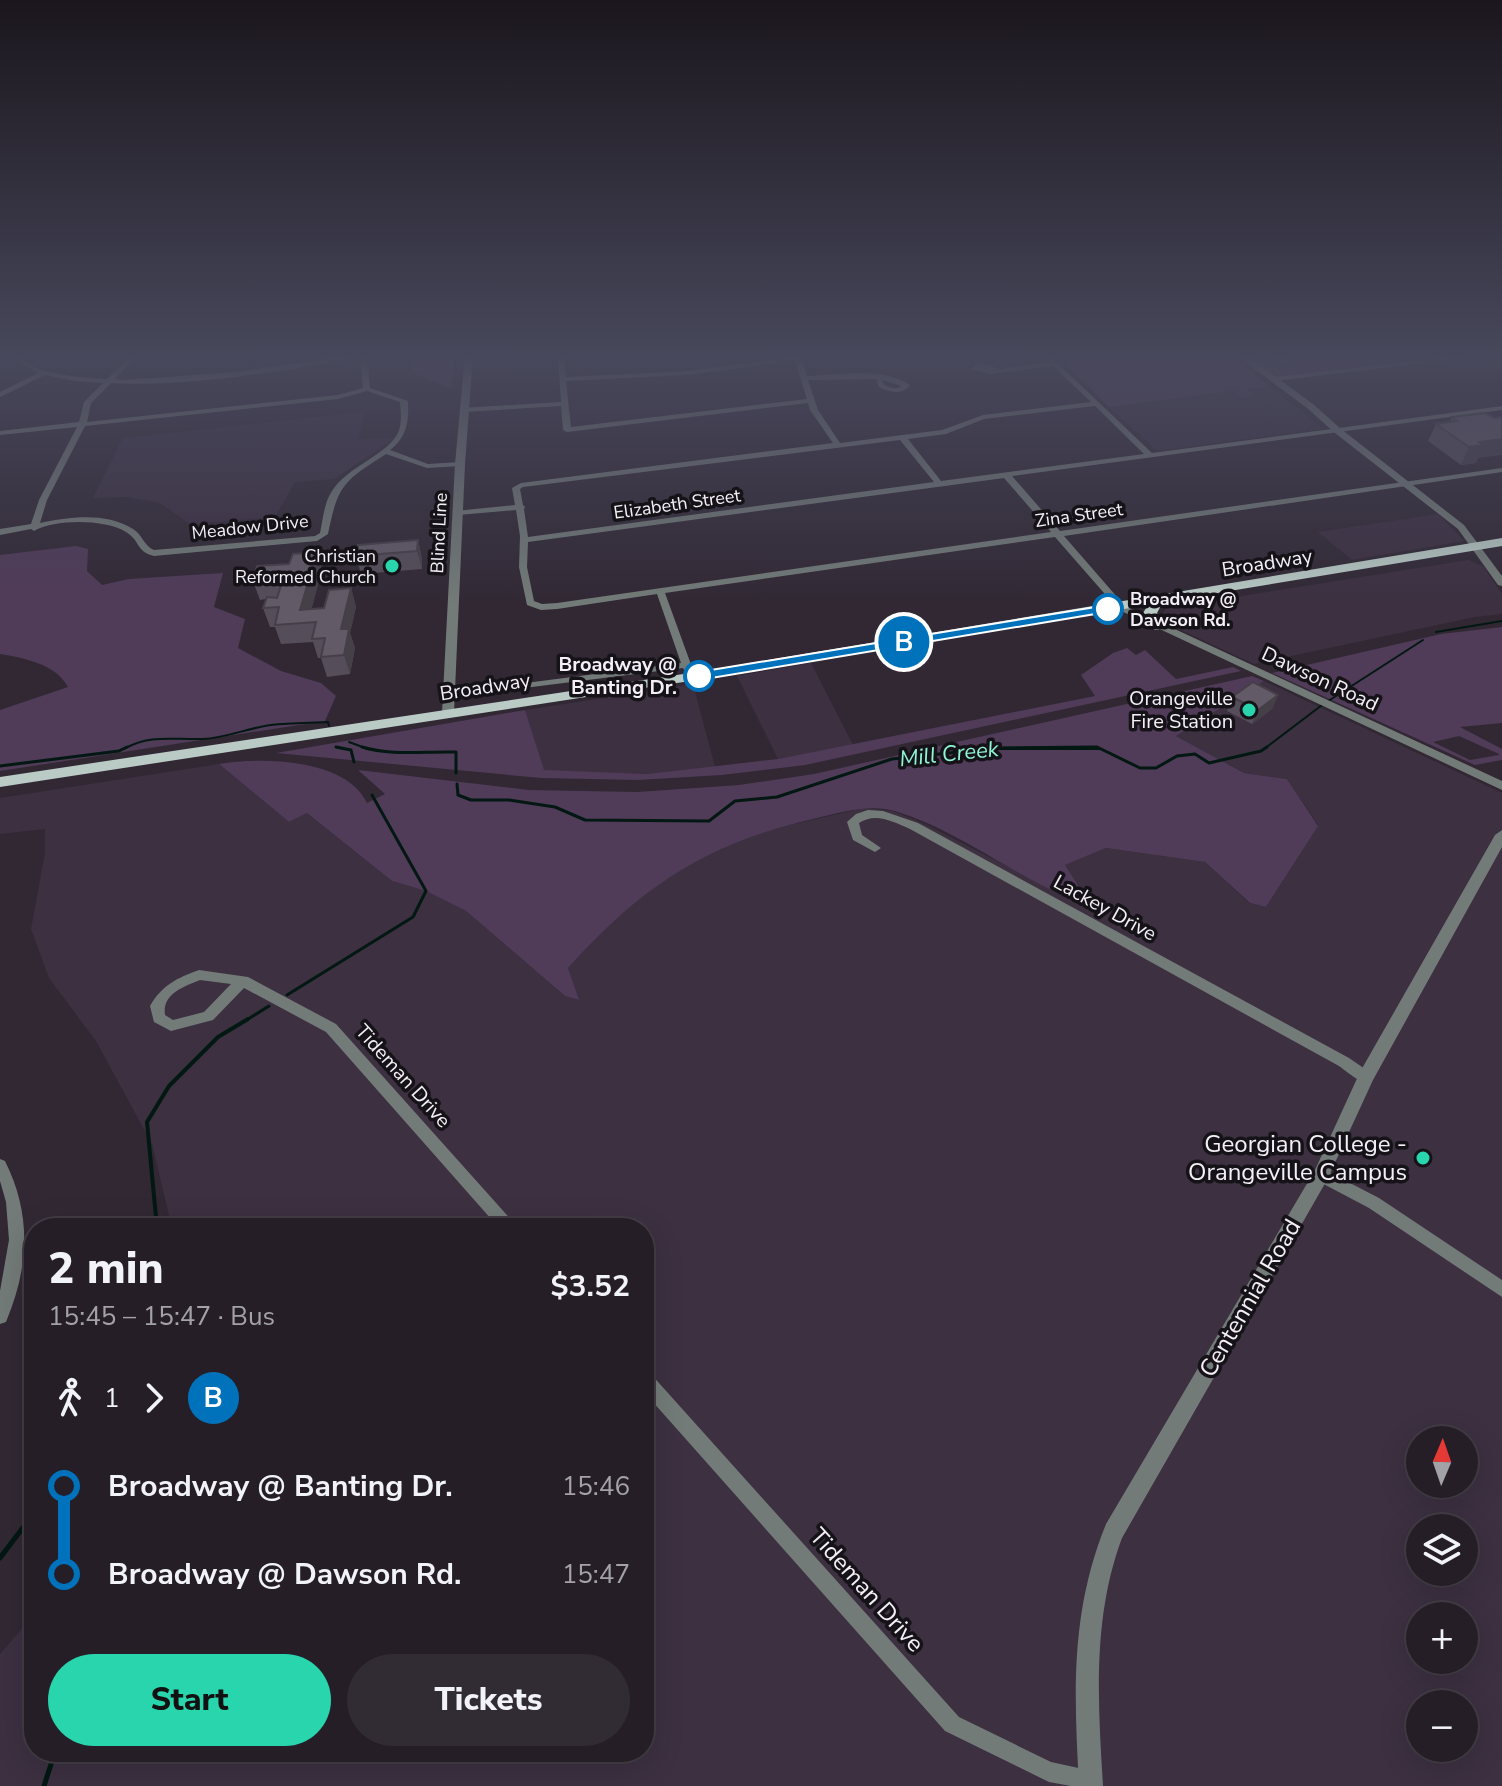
<!DOCTYPE html>
<meta charset="utf-8">
<style>
body{margin:0;font-family:"Nunito Sans",sans-serif;background:#312b33;color:#f1f3f6;height:100vh;display:flex;flex-direction:column;font-size:30px;white-space:nowrap}
*{box-sizing:border-box;margin:0}
p{font-size:26px;color:#a3a2a7}
.icon{flex:none;width:44px;height:44px;fill:none;stroke:currentColor;stroke-width:2;stroke-linecap:round;stroke-linejoin:round}
.map{position:relative;flex:1;overflow:hidden}
.details{position:absolute;left:24px;top:1218px;width:630px;height:544px;display:flex;flex-direction:column;background:#251e27;border-radius:32px;box-shadow:0 8px 32px #0002,0 0 0 2px #423c44}
.details>*{flex:none}
.badge{padding:0 16px;border-radius:26px;font-size:28px;line-height:52px}
.needle{width:52px;rotate:2deg}
.fabs{position:absolute;left:1406px;top:1426px;display:grid;gap:16px}
.fabs a{display:grid;place-items:center;width:72px;height:72px;border-radius:50%;background:#251e27;box-shadow:0 8px 32px #0002,0 0 0 2px #423c44;font-size:40px}
.map>.badge{position:absolute;translate:-50% -50%;box-shadow:0 0 0 4px #fff}
.legs{display:flex;align-items:center;gap:12px;height:88px;padding:0 24px;font-size:26px}
.legs p{margin-inline-start:auto}
.headline{display:flex;align-items:center;justify-content:space-between;height:136px;padding:0 24px}
h1{font-size:44px;font-weight:800;line-height:60px}
.primary-button{display:flex;gap:16px;margin-top:auto;padding:16px 24px}
.primary-button a{flex:1;height:92px;border-radius:48px;background:#29d5ad;color:#111;font-size:32px;font-weight:800;line-height:92px;text-align:center}
.primary-button a+a{background:#312b33;color:#f1f3f6}
ul{padding:0 24px;list-style:none}
li{display:flex;align-items:center;gap:28px;height:88px;font-size:30px}
li i{display:grid;place-items:center;width:12px;height:100%;margin:0 10px;background:currentColor}
li i::after{content:'';width:20px;height:20px;margin:-10px;border:6px solid;border-radius:50%;background:#251e27}
li p{margin-inline-start:auto}
li:first-child i{background:linear-gradient(#0000 50%,currentColor 0)}
li:last-child i{background:linear-gradient(currentColor 50%,#0000 0)}
.map>svg:first-child{display:block}
.built{fill:#3c3041;fill-rule:evenodd}
.green{fill:#503b58;fill-rule:evenodd}
.lines{fill:none;stroke-linecap:round;stroke-linejoin:round}
.stream-far3{stroke:#031812;stroke-width:2}
.stream-far2{stroke:#031812;stroke-width:3}
.stream-far1{stroke:#031812;stroke-width:4}
.stream{stroke:#031812;stroke-width:5}
.minor{fill:#737b78;fill-rule:evenodd}
.tertiary{fill:#737b78;fill-rule:evenodd}
.primary{fill:#bacbc5;fill-rule:evenodd}
.wall{fill:#554d59}
.shaded-wall{fill:#453f48}
.building{fill:#635a67;stroke:#453f48;stroke-width:2}
.line-1{fill:#0072bc;stroke:#fff;stroke-width:2}
.poi-dot{fill:#29d5ad;stroke:#161318;stroke-width:3}
.stop-1-dot{fill:#fff;stroke:#0072bc;stroke-width:4}
.labels{text-anchor:middle;dominant-baseline:central;stroke-width:7;stroke-linejoin:round;paint-order:stroke}
.far-street-label{font-size:18px;fill:#f5eff7;stroke:#161318}
.far-poi-label{font-size:18px;fill:#f5eff7;stroke:#161318;text-anchor:end}
.far-stop-label{font-size:18px;font-weight:bold;fill:#f5eff7;stroke:#161318;text-anchor:start}
.street-label{font-size:20px;fill:#f5eff7;stroke:#161318}
.stop-label{font-size:20px;font-weight:bold;fill:#f5eff7;stroke:#161318;text-anchor:end}
.poi-label{font-size:20px;fill:#f5eff7;stroke:#161318;text-anchor:end}
.water-label{font-size:22px;font-style:italic;fill:#8ef5d5;stroke:#161318}
.near-poi-label{font-size:24px;fill:#f5eff7;stroke:#161318;text-anchor:end}
.near-street-label{font-size:24px;fill:#f5eff7;stroke:#161318}
</style>
<div class="map">
<svg width="1502" height="1786" viewBox="0 0 1502 1786">
<rect width="100%" height="100%" fill="#312834"/>
<g class="built">
<polygon points="1270,387 1324,429 1157,451 1109,407"/>
<polygon points="365,412 358,439 395,438 334,479 295,482 275,517 190,524 160,503 126,497 93,498 123,438"/>
<polygon points="1438,514 1464,541 1352,560 1318,532"/>
<polygon points="1468,560 1483,566 1502,594 1502,614 1475,617 1254,664 1174,627 1162,616 1166,608"/>
<polygon points="811,663 853,745 778,759 737,676"/>
<path d="M 1264,681 L 1502,793 L 1502,1786 L 0,1786 L 0,1654 L 34,1615 L 34,1752 L 644,1752 L 644,1228 L 172,1228 L 152,1144 L 96,1041 L 49,978 L 31,929 L 45,853 L 45,829 L 0,834 L 0,798 L 219,764 L 289,822 L 307,813 L 392,881 L 426,891 L 466,911 L 565,996 L 578,1000 L 567,969 L 603,929 L 664,879 L 703,855 L 755,833 L 864,808 L 893,811 L 927,825 L 1069,898 L 1082,900 L 1078,885 L 1065,865 L 1106,848 L 1205,862 L 1249,903 L 1266,907 L 1318,825 L 1287,779 L 1244,773 L 1176,736 ZM 1420,1440 L 1464,1440 L 1464,1484 L 1420,1484 ZM 1420,1528 L 1464,1528 L 1464,1572 L 1420,1572 ZM 1420,1616 L 1464,1616 L 1464,1660 L 1420,1660 ZM 1420,1704 L 1464,1704 L 1464,1748 L 1420,1748 Z"/>
<polygon points="693,684 715,767 647,774 543,771 525,710"/>
</g>
<g class="green">
<polygon points="411,355 455,355 451,389 412,372"/>
<polygon points="1057,355 1231,355 1270,387 1248,389 1252,396 1242,398 1234,391 1109,407"/>
<polygon points="1246,355 1390,355 1402,364 1277,379"/>
<path d="M 76,546 L 88,549 L 87,571 L 102,585 L 129,579 L 223,573 L 214,607 L 245,619 L 238,648 L 281,671 L 321,683 L 336,696 L 325,721 L 0,771 L 0,710 L 68,687 C 56,664 24,658 0,654 L 0,555 Z"/>
<path d="M 1502,627 L 1502,723 L 1460,727 L 1502,749 L 1502,760 L 1475,765 L 1272,673 L 1441,634 ZM 1459,736 L 1499,754 L 1499,755 L 1470,760 L 1433,742 Z"/>
<polygon points="1127,648 1136,655 1145,650 1176,679 1233,667 1241,671 805,765 722,775 638,780 541,778 276,753 525,710 544,770 647,774 778,759 1095,696 1081,675 1113,653"/>
<path d="M 1252,676 L 1264,681 L 1176,736 L 1244,773 L 1287,779 L 1318,826 L 1266,907 L 1250,903 L 1205,862 L 1106,848 L 1065,865 L 1078,885 L 1083,901 L 1069,898 C 1010,873 957,830 895,811 C 869,804 842,812 817,818 C 707,843 643,885 568,968 L 579,1000 L 565,996 L 466,911 L 426,891 L 392,881 L 307,813 L 289,822 L 219,764 C 261,757 346,758 367,803 L 385,794 L 358,770 L 529,790 L 637,792 L 739,785 L 814,774 Z"/>
</g>
<g class="lines">
<g class="stream-far3">
<polyline points="1436,632 1502,621"/>
<polyline points="349,742 368,749"/>
<polyline points="336,747 344,749"/>
<path d="M 124,749 C 150,734 173,740 203,739 C 226,738 248,728 271,725 C 290,723 309,723 328,722 L 329,726"/>
<polyline points="991,749 1100,749"/>
<polyline points="1264,749 1322,705 1423,640"/>
</g>
<g class="stream-far2">
<polyline points="336,747 351,750 354,762"/>
<path d="M 362,747 C 391,756 425,751 456,752 L 456,773"/>
<polyline points="0,766 119,751 127,747"/>
<polyline points="457,784 458,795 471,800 509,800 555,807 585,820 709,821 735,801 777,797 892,759 996,748 1097,747 1140,768 1156,768 1177,756 1195,754 1209,763 1261,751 1267,747"/>
<polyline points="287,995 413,917 426,891 372,795"/>
<polyline points="245,1021 269,1006"/>
</g>
<polyline class="stream-far1" points="157,1228 147,1122 169,1086 218,1037 248,1019"/>
<g class="stream">
<polyline points="0,1558 34,1513"/>
<polyline points="44,1786 55,1752"/>
</g>
<g class="minor">
<path d="M 7,355 C 21,355 29,367 42,370 C 64,376 85,378 107,379 L 131,355 L 138,355 L 115,379 L 125,380 L 236,372 L 351,355 L 369,355 L 367,357 L 370,388 L 408,401 C 409,421 407,437 390,450 L 428,464 L 460,462 L 464,464 L 460,466 L 427,468 L 386,454 C 344,481 338,484 328,534 L 317,541 L 154,556 C 135,551 141,541 126,532 C 105,519 55,519 34,531 L 31,529 L 0,535 L 0,529 L 31,524 L 39,500 L 77,427 L 0,435 L 0,431 L 79,422 L 84,402 L 103,383 L 75,381 L 45,375 L 0,397 L 0,392 L 38,373 ZM 360,358 L 363,388 L 338,395 L 87,422 L 91,403 L 111,383 C 194,387 278,371 360,358 ZM 367,391 L 400,402 C 401,413 402,423 398,433 C 386,456 348,466 332,491 C 324,503 323,519 320,533 L 315,536 L 154,550 C 144,546 142,534 133,529 C 106,512 70,517 40,523 L 47,500 L 85,426 L 338,399 Z"/>
<path d="M 794,355 L 801,355 L 807,376 C 838,375 882,366 910,385 C 901,396 890,392 879,387 L 876,379 L 808,380 L 818,410 L 840,443 L 942,430 L 983,415 L 1091,402 L 1053,366 L 990,374 L 971,369 L 979,362 L 1000,369 L 1049,362 L 1042,355 L 1049,355 L 1152,453 L 1502,406 L 1502,410 L 1012,476 L 1060,531 L 1502,468 L 1502,472 L 1064,536 L 1124,605 L 1124,609 L 1118,609 L 1055,537 L 665,593 L 693,670 L 691,672 L 685,672 L 683,668 L 459,696 L 459,692 L 463,691 L 681,663 L 657,594 L 557,609 L 541,610 L 527,605 L 519,567 L 520,536 L 516,510 L 458,515 L 455,515 L 455,511 L 515,505 L 512,488 L 521,483 L 833,443 L 810,410 L 808,403 L 567,432 L 563,430 L 561,406 L 464,412 L 460,410 L 461,408 L 561,402 L 558,357 L 559,355 L 564,357 L 566,377 L 687,371 L 794,357 ZM 795,361 L 807,399 L 571,427 L 566,381 L 687,375 ZM 882,380 L 902,386 C 896,390 890,388 884,385 ZM 1095,406 L 1144,454 L 941,481 L 908,439 L 946,434 L 984,419 ZM 900,440 L 934,482 L 528,537 L 524,509 L 525,507 L 523,505 L 520,489 L 523,487 ZM 1004,478 L 1051,532 L 557,603 L 542,604 L 534,601 L 527,567 L 528,542 Z"/>
<polygon points="1468,355 1493,355 1274,381 1270,379 1274,377"/>
<path d="M 868,810 L 883,811 L 918,823 L 1349,1058 L 1371,1073 L 1373,1077 L 1371,1081 C 1360,1085 1348,1072 1339,1066 L 910,829 C 893,822 876,812 859,823 L 862,835 L 881,848 L 875,852 L 853,840 L 847,822 L 856,814 Z"/>
<path d="M 199,970 L 248,977 L 336,1024 L 514,1223 L 517,1228 L 499,1228 L 326,1032 L 244,988 L 213,1020 L 171,1031 L 154,1022 L 150,1006 C 162,985 177,978 199,970 ZM 200,980 L 231,984 L 204,1012 L 173,1020 L 165,1015 C 162,994 183,987 200,980 Z"/>
<path d="M 0,1159 L 5,1161 C 32,1215 29,1267 6,1322 L 0,1324 L 0,1291 L 9,1240 L 6,1202 L 0,1181 Z"/>
<polygon points="1321,1168 1379,1198 1502,1280 1502,1297 1369,1208 1316,1180 1314,1175 1316,1170"/>
<polygon points="644,1371 650,1373 959,1717 1051,1762 1097,1772 1100,1779 1097,1786 1071,1786 1049,1782 945,1731 644,1392"/>
</g>
<g class="tertiary">
<polygon points="465,355 473,355 465,464 454,713 448,717 442,713 455,464"/>
<polygon points="1236,355 1246,355 1313,404 1341,429 1464,525 1502,576 1502,586 1498,585 1458,529 1335,433 1307,408"/>
<polygon points="1121,604 1502,781 1502,790 1117,609 1117,605"/>
<path d="M 1502,830 L 1502,847 L 1373,1080 L 1327,1180 L 1122,1538 C 1092,1618 1098,1703 1103,1786 L 1079,1786 C 1074,1693 1070,1613 1106,1524 L 1315,1170 L 1360,1072 L 1495,835 Z"/>
</g>
<polygon class="primary" points="1502,538 1502,546 1163,602 1157,613 1165,626 1158,630 1153,629 1143,613 1148,605 690,681 0,787 0,777 690,673"/>
</g>
<g class="wall">
<polygon points="1269,359 1298,363 1296,368 1277,370 1267,363"/>
<polygon points="1485,413 1478,458 1476,463 1461,465 1428,441 1436,424 1450,422 1452,417"/>
<polygon points="418,540 422,559 422,569 361,574 356,556"/>
<polygon points="317,552 322,570 311,609 324,608 351,588 356,607 350,633 355,648 350,674 327,677 321,658 318,658 313,642 281,644 275,627 270,627 263,608 266,599 260,600 253,581"/>
<polygon points="1278,695 1272,709 1252,724 1227,711 1232,697"/>
</g>
<g class="shaded-wall">
<polygon points="1298,363 1296,368 1277,370 1279,366"/>
<polygon points="1502,439 1502,455 1478,458 1476,463 1461,465 1469,447 1479,442"/>
<polygon points="418,540 422,559 422,569 417,551"/>
<polygon points="317,552 322,570 308,623 300,610"/>
<polygon points="351,588 356,607 350,633 355,648 350,674 344,655 341,629"/>
<polygon points="1278,695 1272,709 1252,724 1258,710"/>
</g>
<g class="building">
<polygon points="1287,356 1298,363 1279,366 1269,359"/>
<polygon points="1485,413 1494,418 1502,417 1502,439 1479,442 1484,445 1469,447 1436,424 1457,421 1452,417"/>
<polygon points="418,540 417,551 356,556 358,545"/>
<polygon points="317,552 300,610 324,608 329,590 351,588 341,629 349,629 344,655 321,657 325,638 312,639 316,622 275,625 279,607 263,608 267,597 277,598 283,579 253,581 257,566 289,564 293,554"/>
<polygon points="1253,682 1278,695 1258,710 1232,697"/>
</g>
<linearGradient id="sky" x2="0" y2="1"><stop stop-color="#1b161d"/><stop offset="0.59" stop-color="#48485c"/><stop offset="1" stop-color="#48485c" stop-opacity="0"/></linearGradient>
<rect width="1502" height="605" fill="url(#sky)"/>
<polygon class="line-1" points="1108,605 1114,609 1113,611 699,680 692,676 699,672"/>
<g class="poi-dot">
<circle cx="392" cy="566" r="8"/>
<circle cx="1249" cy="710" r="8"/>
<circle cx="1423" cy="1158" r="8"/>
</g>
<g class="stop-1-dot">
<circle cx="1108" cy="609" r="14"/>
<circle cx="699" cy="676" r="14"/>
</g>
<g class="labels">
<g class="far-street-label">
<text transform="translate(677 504) rotate(-8)">Elizabeth Street</text>
<text transform="translate(1079 515) rotate(-8)">Zina Street</text>
<text transform="translate(250 527) rotate(-6)">Meadow Drive</text>
<text transform="translate(439 533) rotate(-87)">Blind Line</text>
</g>
<g class="far-poi-label">
<text x="376" y="556">Christian<tspan x="376" dy="21">Reformed Church</tspan></text>
</g>
<g class="far-stop-label">
<text x="1130" y="599">Broadway @<tspan x="1130" dy="21">Dawson Rd.</tspan></text>
</g>
<g class="street-label">
<text transform="translate(1267 563) rotate(-9)">Broadway</text>
<text transform="translate(1320 679) rotate(25)">Dawson Road</text>
<text transform="translate(485 687) rotate(-9)">Broadway</text>
<text transform="translate(1105 908) rotate(29)">Lackey Drive</text>
<text transform="translate(403 1076) rotate(48)">Tideman Drive</text>
</g>
<g class="stop-label">
<text x="677" y="664">Broadway @<tspan x="677" dy="23">Banting Dr.</tspan></text>
</g>
<g class="poi-label">
<text x="1233" y="698">Orangeville<tspan x="1233" dy="23">Fire Station</tspan></text>
</g>
<g class="water-label">
<text transform="translate(949 754) rotate(-6)">Mill Creek</text>
</g>
<g class="near-poi-label">
<text x="1407" y="1144">Georgian College -<tspan x="1407" dy="28">Orangeville Campus</tspan></text>
</g>
<g class="near-street-label">
<text transform="translate(1250 1298) rotate(-60)">Centennial Road</text>
<text transform="translate(867 1590) rotate(48)">Tideman Drive</text>
</g>
</g>
</svg>
<div class="fabs">
<a><svg class="needle" viewBox="-14 -14 28 28"><path d="M0-13l5 13h-10z" fill="#e53935"/><path d="M0 13l5-13h-10z" fill="#a3a2a7"/></svg></a>
<a><svg class="icon" aria-label="layers" viewBox="0 0 24 24"><path d="M12 4l9 5-9 5-9-5zM3 14l9 5 9-5"/></svg></a>
<a>+</a>
<a>−</a>
</div>
<b class="badge" style="left:904px;top:642px;background:#0072bc;color:#fff">B</b>
<section class="details">
<div class="headline"><div><h1>2 min</h1><p>15:45 – 15:47 · Bus</p></div><b>$3.52</b></div>
<div class="legs"><svg class="icon" aria-label="walk" viewBox="0 0 24 24"><circle cx="13" cy="4" r="2"/><path d="M13 8l-2 6 4 7M11 14l-3 7M7 12l3-4h3l4 4"/></svg>1<svg class="icon" aria-label="forward" viewBox="0 0 24 24"><path d="M9 5l7 7-7 7"/></svg><b class="badge" style="background:#0072bc;color:#fff">B</b></div>
<ul>
<li><i style="color:#0072bc"></i><b>Broadway @ Banting Dr.</b><p>15:46</p></li>
<li><i style="color:#0072bc"></i><b>Broadway @ Dawson Rd.</b><p>15:47</p></li>
</ul>
<div class="primary-button"><a>Start</a><a>Tickets</a></div>
</section>
</div>
